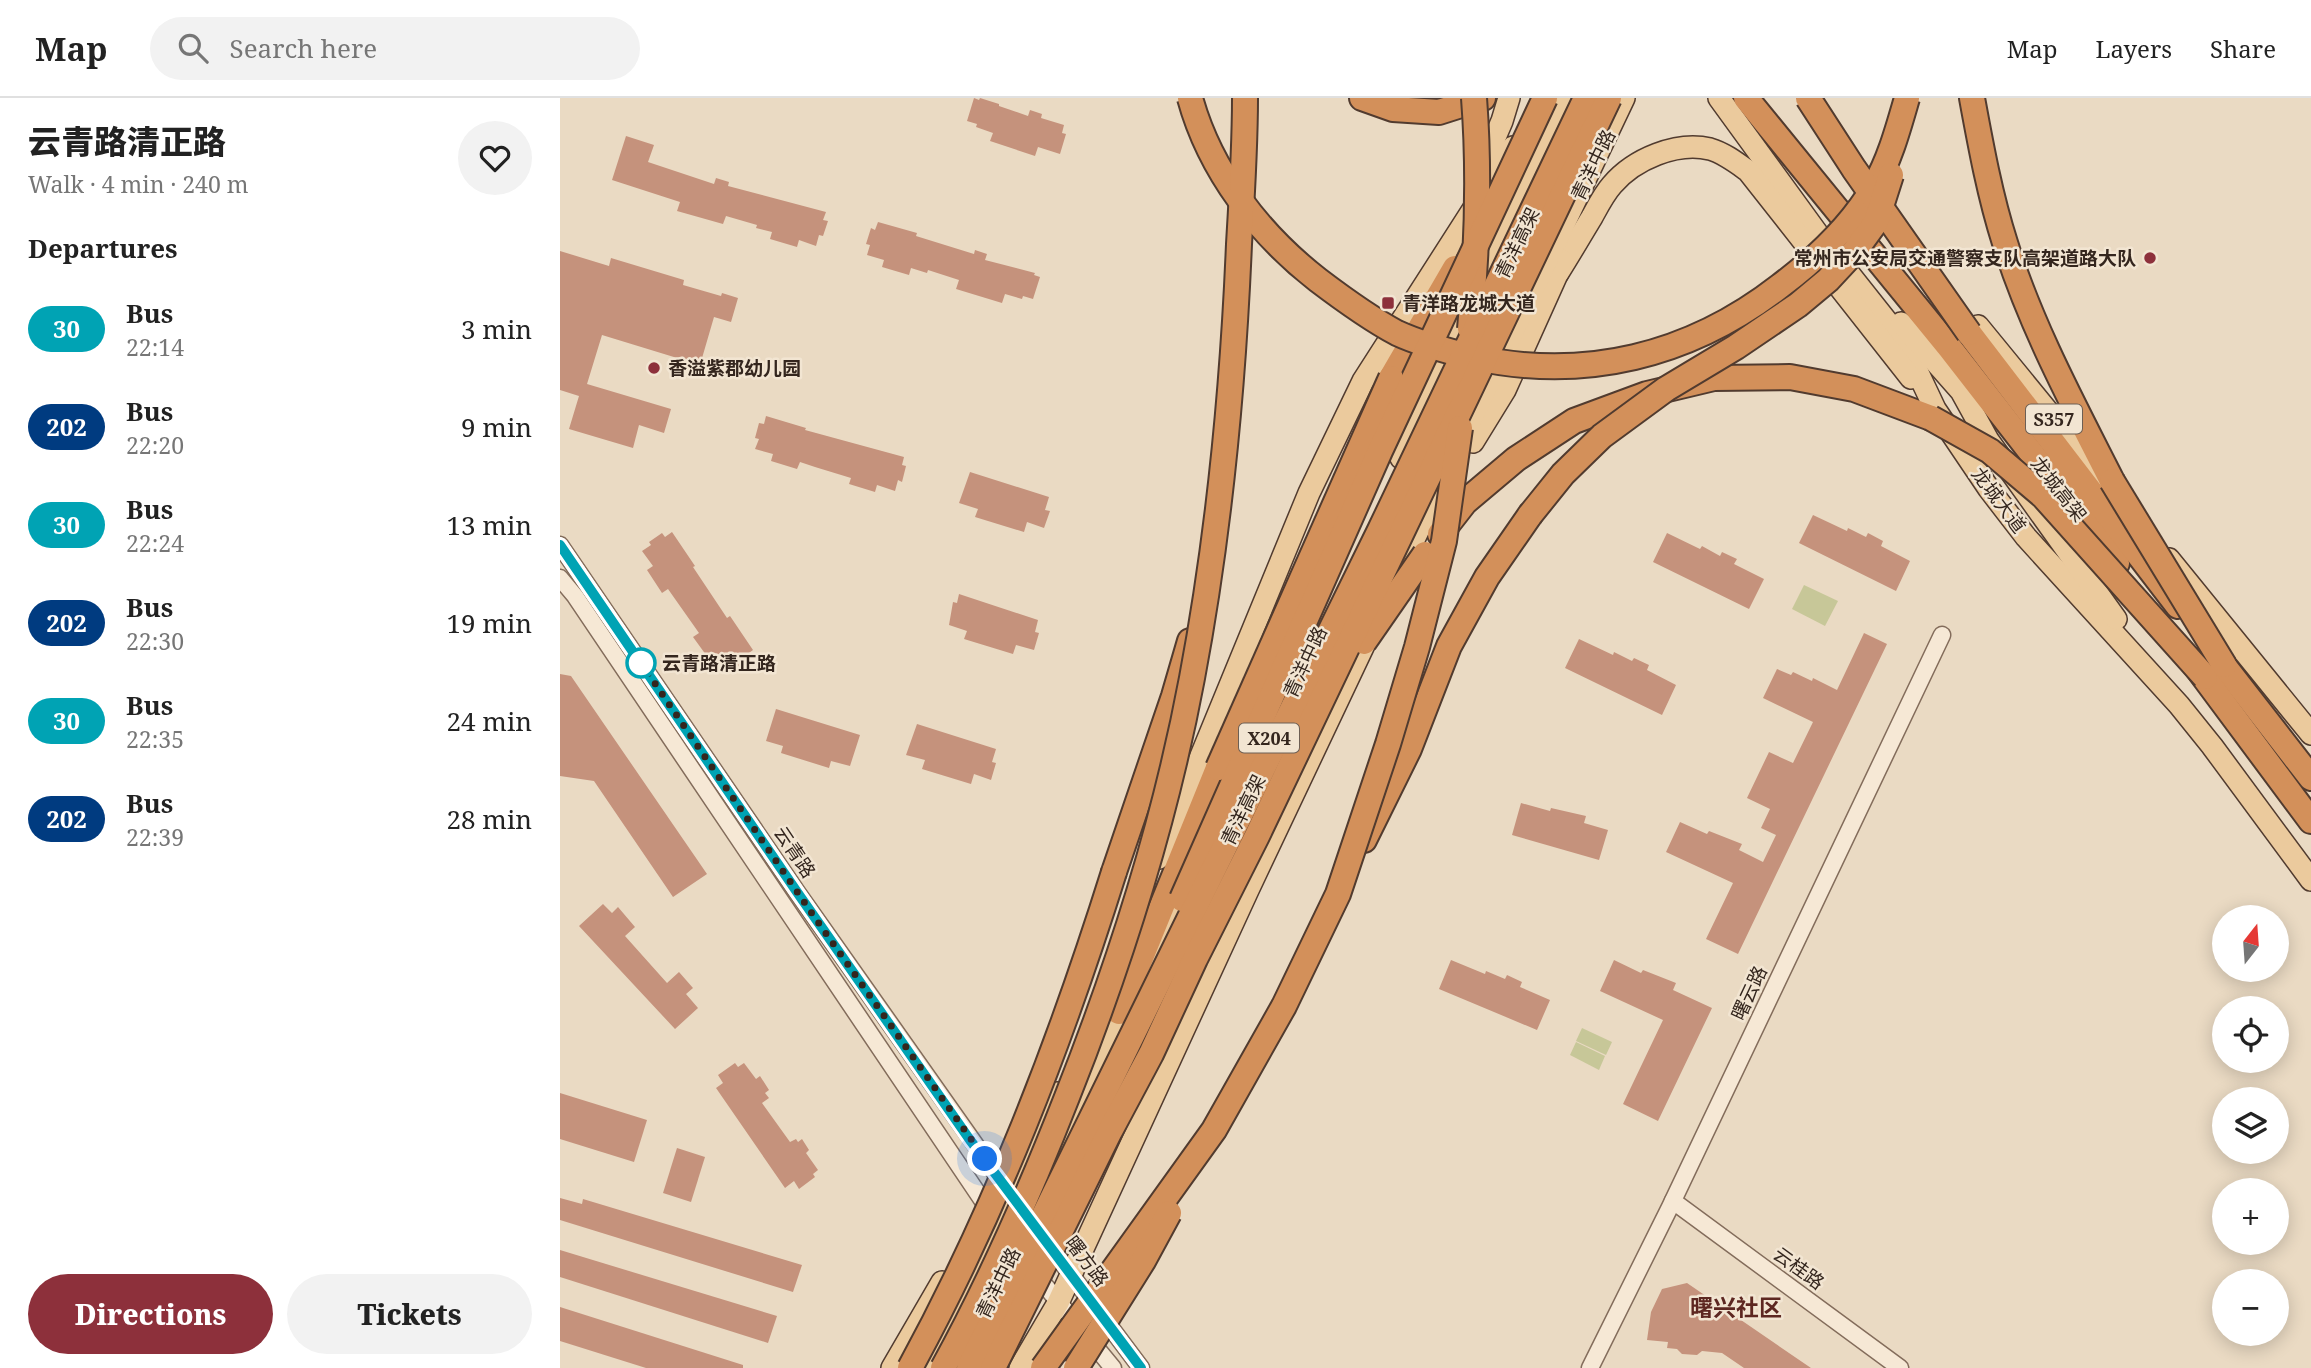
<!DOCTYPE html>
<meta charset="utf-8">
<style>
body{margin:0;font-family:"Noto Serif","Noto Sans SC",serif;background:#f2f2f2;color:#222;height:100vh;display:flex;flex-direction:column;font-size:26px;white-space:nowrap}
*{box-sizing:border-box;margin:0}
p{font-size:23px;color:#767676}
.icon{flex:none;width:38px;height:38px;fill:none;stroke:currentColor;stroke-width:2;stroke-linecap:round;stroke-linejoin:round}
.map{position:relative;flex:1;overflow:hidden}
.sheet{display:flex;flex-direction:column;background:#fff;width:560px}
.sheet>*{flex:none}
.badge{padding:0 14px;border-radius:23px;font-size:24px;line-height:46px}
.needle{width:46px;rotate:17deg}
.buttons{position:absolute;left:1652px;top:807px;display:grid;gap:14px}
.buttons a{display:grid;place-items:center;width:77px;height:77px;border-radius:50%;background:#fff;box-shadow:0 4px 18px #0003;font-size:35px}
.you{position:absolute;width:35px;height:35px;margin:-18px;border:5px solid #fff;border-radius:50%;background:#1a73e8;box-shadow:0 0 0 10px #1a73e833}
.map>.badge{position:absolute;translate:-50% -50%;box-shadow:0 0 0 4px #fff}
h2{padding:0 28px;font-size:26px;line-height:63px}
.round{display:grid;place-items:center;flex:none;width:74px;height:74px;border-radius:37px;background:#f2f2f2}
.overview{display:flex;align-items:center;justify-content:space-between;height:119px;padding:0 28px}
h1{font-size:33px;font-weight:800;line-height:52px}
.button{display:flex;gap:14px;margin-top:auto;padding:14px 28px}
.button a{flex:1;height:80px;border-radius:42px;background:#8d303b;color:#fff;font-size:28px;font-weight:800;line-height:80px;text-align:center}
.button a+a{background:#f2f2f2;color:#222}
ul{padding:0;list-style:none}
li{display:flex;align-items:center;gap:21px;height:98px;padding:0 28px}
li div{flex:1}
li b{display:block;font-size:26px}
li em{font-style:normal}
li .badge{min-width:77px;font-weight:700;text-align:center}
header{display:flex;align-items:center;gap:42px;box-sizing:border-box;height:98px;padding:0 35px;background:#fff;border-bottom:2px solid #e0e0e0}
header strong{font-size:33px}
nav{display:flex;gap:38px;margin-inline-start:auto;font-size:24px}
.search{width:490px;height:63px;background:#f2f2f2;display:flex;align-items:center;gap:18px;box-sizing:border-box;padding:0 24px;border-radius:38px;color:#767676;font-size:26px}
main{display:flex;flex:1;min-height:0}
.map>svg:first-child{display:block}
.green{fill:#c7c798}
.building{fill:#c5927c}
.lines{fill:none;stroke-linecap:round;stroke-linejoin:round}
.minor-casing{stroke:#836c5b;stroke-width:19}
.major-casing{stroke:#513b2f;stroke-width:24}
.highway-casing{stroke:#513b2f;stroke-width:28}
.minor{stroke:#f6e8d5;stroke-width:16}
.major{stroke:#ebca9d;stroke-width:21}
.highway{stroke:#d3905a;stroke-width:24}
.highway-bridge-casing{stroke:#513b2f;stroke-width:28;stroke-linecap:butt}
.highway-bridge{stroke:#d3905a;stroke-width:24}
.line-casing{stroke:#fff;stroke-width:16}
.line{stroke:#00a3b4;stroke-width:10}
.walk{stroke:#34261e;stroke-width:7;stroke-dasharray:0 12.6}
.poi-dot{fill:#8d303b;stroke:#f2e5d2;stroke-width:2.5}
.stop-dot{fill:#fff;stroke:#00a3b4;stroke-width:3.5}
.labels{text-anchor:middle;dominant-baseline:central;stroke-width:5;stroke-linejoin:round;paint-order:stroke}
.shield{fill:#f2e5d2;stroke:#6d5f54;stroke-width:2}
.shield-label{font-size:18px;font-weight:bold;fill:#34261e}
.street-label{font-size:19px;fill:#34261e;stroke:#f2e5d2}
.poi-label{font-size:19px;font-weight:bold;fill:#34261e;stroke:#f2e5d2;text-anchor:start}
.stop-label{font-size:19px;font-weight:bold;fill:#34261e;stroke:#f2e5d2;text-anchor:start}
.quarter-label{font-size:23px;font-weight:bold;fill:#5d2721;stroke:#f2e5d2}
</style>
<header>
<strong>Map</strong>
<div class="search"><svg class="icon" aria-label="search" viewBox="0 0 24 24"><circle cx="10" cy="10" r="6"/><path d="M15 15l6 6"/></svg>Search here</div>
<nav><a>Map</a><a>Layers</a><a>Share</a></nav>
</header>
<main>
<section class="sheet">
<div class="overview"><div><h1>云青路清正路</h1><p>Walk · 4 min · 240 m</p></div><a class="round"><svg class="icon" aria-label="heart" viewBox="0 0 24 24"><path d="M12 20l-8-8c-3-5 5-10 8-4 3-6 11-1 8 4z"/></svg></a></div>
<h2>Departures</h2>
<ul>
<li><span class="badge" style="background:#00a3b4;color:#fff">30</span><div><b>Bus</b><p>22:14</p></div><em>3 min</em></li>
<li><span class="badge" style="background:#003b80;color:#fff">202</span><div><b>Bus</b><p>22:20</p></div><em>9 min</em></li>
<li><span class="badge" style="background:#00a3b4;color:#fff">30</span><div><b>Bus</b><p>22:24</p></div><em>13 min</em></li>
<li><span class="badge" style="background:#003b80;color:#fff">202</span><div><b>Bus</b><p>22:30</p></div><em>19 min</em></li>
<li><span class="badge" style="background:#00a3b4;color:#fff">30</span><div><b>Bus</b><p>22:35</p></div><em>24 min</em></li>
<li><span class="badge" style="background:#003b80;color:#fff">202</span><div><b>Bus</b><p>22:39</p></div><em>28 min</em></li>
</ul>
<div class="button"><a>Directions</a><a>Tickets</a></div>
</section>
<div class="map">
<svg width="1751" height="1270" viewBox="0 0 1751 1270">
<rect width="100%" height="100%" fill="#eadac3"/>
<g class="green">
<polygon points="1244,487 1278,503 1265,528 1232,511"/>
<polygon points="1022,930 1052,944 1046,957 1016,943"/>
<polygon points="1016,944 1045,958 1039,972 1010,957"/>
</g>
<g class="building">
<polygon points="414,0 419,2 420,0 439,6 439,8 468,18 470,12 482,16 481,20 504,27 502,35 506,36 500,56 478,49 475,58 430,43 433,35 416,29 417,26 407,23"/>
<polygon points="66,38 94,47 88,64 154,86 156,80 169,84 168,88 266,114 263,122 268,123 263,138 259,137 256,148 239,142 237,149 210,141 212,134 196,130 197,127 166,118 163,126 117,113 120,104 52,82"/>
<polygon points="318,124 357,135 356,138 414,156 415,152 427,156 425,162 475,175 474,177 480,179 473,201 463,198 462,201 445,196 442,205 396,191 399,182 368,172 367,175 351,170 349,177 322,169 324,162 307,157 310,147 306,146 311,130 315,132"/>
<polygon points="0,153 49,168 51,160 124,182 123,187 161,198 162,195 178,200 171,224 154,219 140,267 42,237 27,286 111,311 104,335 79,327 73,350 9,331 19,298 0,292"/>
<polygon points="206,318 246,330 245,332 344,359 342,367 346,368 342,384 338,382 335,393 317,387 315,394 289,386 291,380 255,369 240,364 237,371 211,363 213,356 195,351 199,341 195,340 199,325 204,326"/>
<polygon points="410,374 489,399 485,412 490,413 484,430 467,424 464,434 415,419 418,411 399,405"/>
<polygon points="1253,417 1287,433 1288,430 1306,439 1308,435 1323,443 1321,448 1350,463 1336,493 1239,445"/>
<polygon points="112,434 135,468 133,469 167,520 170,518 193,552 186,557 189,561 176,570 173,567 165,573 154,558 149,561 133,539 139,535 108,491 102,495 87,472 93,468 82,453 91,447 89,444 102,435 105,439"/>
<polygon points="1107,435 1140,451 1142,448 1160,458 1162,454 1177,461 1174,466 1204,481 1189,511 1093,464"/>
<polygon points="399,496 478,522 475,534 479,535 474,552 456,547 453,556 404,541 407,533 389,527 393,504 397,505"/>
<polygon points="1304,535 1327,546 1178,856 1146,841 1173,785 1106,754 1120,724 1147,736 1149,733 1182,746 1179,752 1203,764 1216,737 1201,730 1210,711 1187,700 1209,654 1233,665 1253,624 1203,600 1217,571 1231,577 1233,574 1252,583 1253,580 1277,592"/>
<polygon points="1019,541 1053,557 1054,554 1072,563 1074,560 1089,567 1087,572 1116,587 1102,617 1005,570"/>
<polygon points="0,576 11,578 147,776 113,799 34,683 0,678"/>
<polygon points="216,611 300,637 290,668 271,663 269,670 221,655 223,648 206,643"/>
<polygon points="357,626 436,651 432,664 436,665 431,682 414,676 411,686 362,671 365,662 346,657"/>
<polygon points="961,705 990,713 991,710 1026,718 1024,725 1048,732 1039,762 952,737"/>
<polygon points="43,806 52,815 58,809 75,829 65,838 107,885 119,874 133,890 126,896 138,910 115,931 19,828"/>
<polygon points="891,862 925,876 926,873 945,881 947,877 962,884 960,889 990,902 977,932 879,891"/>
<polygon points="1054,862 1081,875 1083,872 1116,885 1113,892 1152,910 1098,1023 1063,1006 1103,922 1040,893"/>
<polygon points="175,965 178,969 184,965 196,981 200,978 209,992 205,995 209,1000 202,1005 230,1044 236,1041 238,1044 242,1041 249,1052 246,1055 258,1072 253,1076 255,1079 239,1091 234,1083 225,1090 156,990 163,985 158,977"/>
<polygon points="0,995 87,1022 74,1064 0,1041"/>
<polygon points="117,1050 145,1059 131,1104 103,1095"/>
<polygon points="0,1100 22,1106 23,1101 242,1167 233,1194 0,1122"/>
<polygon points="0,1152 217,1218 208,1245 0,1179"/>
<polygon points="1127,1185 1251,1270 1184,1270 1162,1255 1142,1253 1137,1257 1122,1256 1117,1251 1107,1250 1108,1244 1087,1242 1091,1214 1102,1191"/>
<polygon points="0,1209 183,1267 183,1270 86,1270 0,1243"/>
</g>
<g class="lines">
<defs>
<g id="minor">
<polyline points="0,447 237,794 443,1086"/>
<polyline points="0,480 15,498 431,1115"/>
<polyline points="1113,1103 1340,1270"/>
<polyline points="488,1146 581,1270"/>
<polyline points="473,1173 553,1270"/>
<polyline points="1030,1270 1110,1109 1382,537"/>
</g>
<g id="major">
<polyline points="1159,0 1260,139 1344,245 1375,311 1429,391 1466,439 1619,607 1652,648 1751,782"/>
<polyline points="918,79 942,23 949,0"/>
<path d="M 998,175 C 1010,156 1021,137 1032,119 C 1038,108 1044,96 1052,87 C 1074,61 1117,43 1150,51 C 1164,55 1177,65 1188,73 L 1351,280"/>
<polyline points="1341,225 1401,293 1428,342 1556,521"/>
<polyline points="1418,228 1544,382"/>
<polyline points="913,344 945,292 1003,163"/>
<polyline points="841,360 884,269 1001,0"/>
<polyline points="1609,461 1751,636"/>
<polyline points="829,494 1064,0"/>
<polyline points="599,760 749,395 803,283 953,49"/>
<polyline points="587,866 633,788"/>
<polyline points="491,1068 559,914 568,900"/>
<polyline points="332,1270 382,1184"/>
<polyline points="367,1270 400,1209 497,995"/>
<polyline points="460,1270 498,1205 688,792 812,530"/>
</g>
<g id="highway">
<polyline points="802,0 833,11 879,14 923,0"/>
<polyline points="1186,0 1389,249 1557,465"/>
<path d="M 1412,0 C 1421,49 1430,98 1445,145 C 1471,228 1513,306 1552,383"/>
<polyline points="1409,235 1618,508"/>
<polyline points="831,280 895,170"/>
<polyline points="880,436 905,404 956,361 1014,323 1087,296 1154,280 1230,279 1294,291 1371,320"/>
<polyline points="1651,551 1751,680"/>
<polyline points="1632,563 1751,723"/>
<polyline points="804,742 849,651 889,548 927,479 970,417"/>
<polyline points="554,774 614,598 630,543"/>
<polyline points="559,914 658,670"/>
</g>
</defs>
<use href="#minor" class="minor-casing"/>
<use href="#major" class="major-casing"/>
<use href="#highway" class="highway-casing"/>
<use href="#minor" class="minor"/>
<use href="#major" class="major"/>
<use href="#highway" class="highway"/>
<defs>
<g id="highway-bridge">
<path d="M 630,0 C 650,73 699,136 758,182 C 783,201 809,220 837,235 C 861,246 887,253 912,259 C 1024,284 1130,258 1220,188 C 1256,161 1291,128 1314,89 C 1330,61 1338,31 1347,0"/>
<polyline points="1248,0 1294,71 1409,235"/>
<path d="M 910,231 C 917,155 920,77 914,0"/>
<polyline points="1371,320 1430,353 1483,398 1645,579"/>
<polyline points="1552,383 1664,567"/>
<polyline points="970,417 1003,376 1042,338 1106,291 1176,249 1238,207 1268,182 1294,154 1316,124 1331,77"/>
<polyline points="804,544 865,456"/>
<polyline points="658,670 831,280"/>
<polyline points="622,801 820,353 985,0"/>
<path d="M 350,1270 C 436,1112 500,946 554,774"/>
<path d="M 383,1270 C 431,1183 471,1091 507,999 C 561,863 605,724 632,580 C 659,437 673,291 679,146 C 682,97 685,49 685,0"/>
<polyline points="409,1270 820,432 1026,0"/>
<polyline points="433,1270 550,1033 591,956 635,861 697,738 1049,0"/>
<polyline points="483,1270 654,1032 724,908 778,796 828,646 857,549 884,443 900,330"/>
<polyline points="516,1270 583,1163 609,1115"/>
</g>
</defs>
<use href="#highway-bridge" class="highway-bridge-casing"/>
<use href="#highway-bridge" class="highway-bridge"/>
</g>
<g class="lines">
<defs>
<polyline id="line" points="0,447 237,794 410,1042 581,1270"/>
</defs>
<use href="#line" class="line-casing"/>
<use href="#line" class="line"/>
<polyline class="walk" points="81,565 253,817 425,1061"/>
</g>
<g class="poi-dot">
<circle cx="1590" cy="160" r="7"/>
<rect x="821" y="198" width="14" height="14" rx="3.5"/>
<circle cx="94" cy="270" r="7"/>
</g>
<circle class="stop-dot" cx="81" cy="565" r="14"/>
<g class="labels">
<g class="shield">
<rect x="1466" y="306.5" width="56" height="29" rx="5"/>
<rect x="679" y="625.5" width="60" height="29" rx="5"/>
</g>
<g class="shield-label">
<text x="1494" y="321">S357</text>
<text x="709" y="640">X204</text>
</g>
<g class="street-label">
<text transform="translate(1033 67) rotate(-64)">青洋中路</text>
<text transform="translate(957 145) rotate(-64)">青洋高架</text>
<text transform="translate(1499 391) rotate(52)">龙城高架</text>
<text transform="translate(1439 402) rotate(53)">龙城大道</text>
<text transform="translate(745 564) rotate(-65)">青洋中路</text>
<text transform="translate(683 712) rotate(-64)">青洋高架</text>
<text transform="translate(235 754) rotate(56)">云青路</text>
<text transform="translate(1189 895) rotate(-65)">曙云路</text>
<text transform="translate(527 1163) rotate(53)">曙方路</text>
<text transform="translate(1239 1170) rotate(36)">云桂路</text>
<text transform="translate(438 1185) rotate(-64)">青洋中路</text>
</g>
<g class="poi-label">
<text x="1576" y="160" text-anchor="end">常州市公安局交通警察支队高架道路大队</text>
<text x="842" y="205">青洋路龙城大道</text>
<text x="108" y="270">香溢紫郡幼儿园</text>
</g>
<g class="stop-label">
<text x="102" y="565">云青路清正路</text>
</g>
<g class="quarter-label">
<text x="1176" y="1209">曙兴社区</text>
</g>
</g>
</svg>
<div class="buttons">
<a><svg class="needle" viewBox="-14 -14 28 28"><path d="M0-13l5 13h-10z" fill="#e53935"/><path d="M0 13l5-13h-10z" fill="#767676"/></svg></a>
<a><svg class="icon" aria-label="locate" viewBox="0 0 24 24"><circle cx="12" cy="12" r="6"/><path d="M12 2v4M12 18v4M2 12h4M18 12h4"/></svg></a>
<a><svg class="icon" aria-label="layers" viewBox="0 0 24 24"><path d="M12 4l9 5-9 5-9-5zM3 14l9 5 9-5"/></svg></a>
<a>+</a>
<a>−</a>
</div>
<div class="you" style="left:425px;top:1061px"></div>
</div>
</main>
